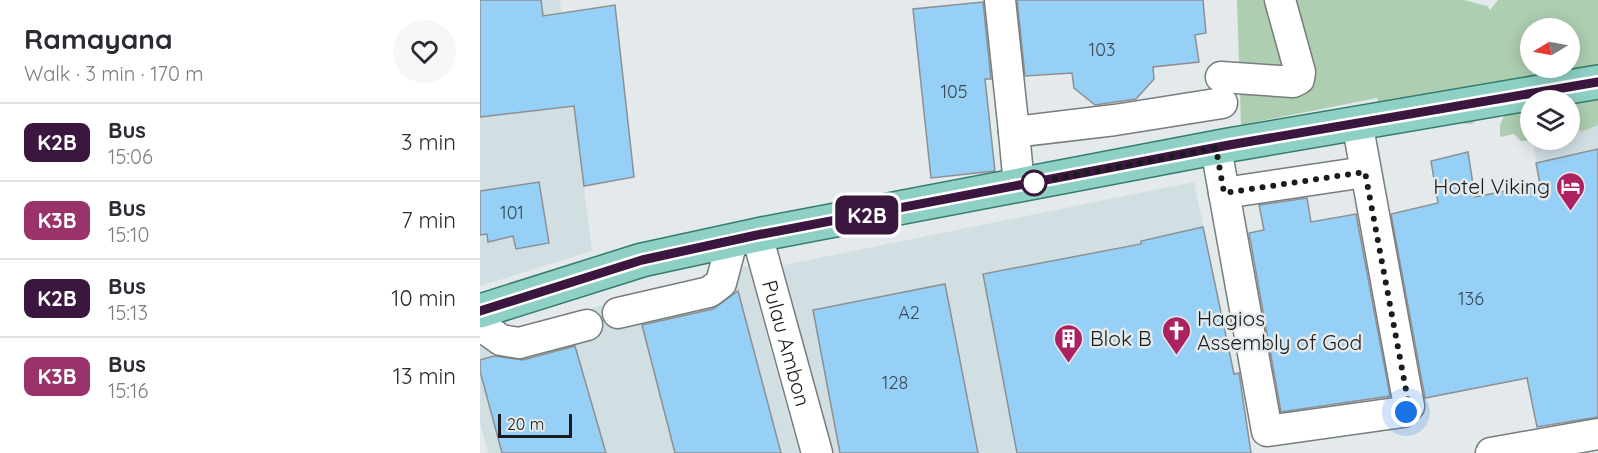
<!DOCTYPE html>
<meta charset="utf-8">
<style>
body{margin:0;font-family:Quicksand,sans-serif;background:#f7f7f7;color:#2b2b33;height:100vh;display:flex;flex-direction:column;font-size:22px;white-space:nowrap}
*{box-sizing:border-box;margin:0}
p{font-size:20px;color:#7c7c81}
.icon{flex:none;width:33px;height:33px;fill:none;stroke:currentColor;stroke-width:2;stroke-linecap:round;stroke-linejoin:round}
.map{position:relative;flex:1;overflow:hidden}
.details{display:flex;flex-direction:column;background:#fff;width:480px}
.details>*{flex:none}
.badge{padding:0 12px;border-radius:9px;font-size:21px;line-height:39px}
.needle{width:39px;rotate:260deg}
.tools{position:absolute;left:1040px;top:18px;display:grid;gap:12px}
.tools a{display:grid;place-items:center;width:60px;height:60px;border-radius:50%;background:#fff;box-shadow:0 3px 15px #0003;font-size:30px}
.scale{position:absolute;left:18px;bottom:15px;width:74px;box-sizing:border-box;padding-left:6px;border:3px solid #1a1b1c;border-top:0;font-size:16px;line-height:21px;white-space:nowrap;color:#1a1b1c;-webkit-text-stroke:4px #e4eaeb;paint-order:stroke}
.you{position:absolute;width:30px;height:30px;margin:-15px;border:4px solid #fff;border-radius:50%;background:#1a73e8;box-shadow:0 0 0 9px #1a73e833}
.map>.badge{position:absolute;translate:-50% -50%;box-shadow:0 0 0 3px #fff}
.round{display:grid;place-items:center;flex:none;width:63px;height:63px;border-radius:32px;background:#f7f7f7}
.overview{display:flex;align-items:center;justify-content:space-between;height:102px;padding:0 24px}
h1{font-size:28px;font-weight:800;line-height:45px}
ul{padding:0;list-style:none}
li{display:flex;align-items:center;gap:18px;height:78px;padding:0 24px;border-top:2px solid #e1e1e2}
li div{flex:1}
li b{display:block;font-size:22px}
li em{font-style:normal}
li .badge{min-width:66px;font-weight:700;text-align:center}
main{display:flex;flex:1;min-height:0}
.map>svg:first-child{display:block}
.built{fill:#d1dfe2}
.green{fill:#adceb0;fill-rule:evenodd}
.building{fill:#97d0f7;stroke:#8c9093;stroke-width:1.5}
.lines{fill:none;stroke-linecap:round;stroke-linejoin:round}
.minor-casing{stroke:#777c7d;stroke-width:33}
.major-casing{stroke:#357c6f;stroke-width:36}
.minor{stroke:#fff;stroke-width:30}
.major{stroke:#8ed0c4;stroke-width:33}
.line-casing{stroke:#fff;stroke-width:14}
.line{stroke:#3b163f;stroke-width:9}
.walk{stroke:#1a1b1c;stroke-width:6;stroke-dasharray:0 10.8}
.stop-dot{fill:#fff;stroke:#3b163f;stroke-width:3}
.labels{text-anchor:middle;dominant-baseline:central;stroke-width:5;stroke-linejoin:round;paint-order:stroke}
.number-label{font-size:18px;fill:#394853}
.poi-label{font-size:21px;fill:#1a1b1c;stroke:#e4eaeb;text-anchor:start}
.street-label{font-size:21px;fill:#1a1b1c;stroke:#e4eaeb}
</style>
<main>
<section class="details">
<div class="overview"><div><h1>Ramayana</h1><p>Walk · 3 min · 170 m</p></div><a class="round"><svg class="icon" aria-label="heart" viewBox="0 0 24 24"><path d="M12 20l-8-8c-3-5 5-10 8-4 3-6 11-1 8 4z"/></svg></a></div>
<ul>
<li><span class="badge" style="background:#3b163f;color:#fff">K2B</span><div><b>Bus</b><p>15:06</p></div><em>3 min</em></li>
<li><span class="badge" style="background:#9a336a;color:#fff">K3B</span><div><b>Bus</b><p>15:10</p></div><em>7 min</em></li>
<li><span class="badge" style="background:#3b163f;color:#fff">K2B</span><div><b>Bus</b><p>15:13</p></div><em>10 min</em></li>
<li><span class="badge" style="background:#9a336a;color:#fff">K3B</span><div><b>Bus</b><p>15:16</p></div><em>13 min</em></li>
</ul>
</section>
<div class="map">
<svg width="1118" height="453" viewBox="0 0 1118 453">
<rect width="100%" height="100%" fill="#e4eaeb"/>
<g class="built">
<polygon points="0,0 80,0 112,251 0,286"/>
<polygon points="1118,109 1118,259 1074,268 1053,140 1089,140 1089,115"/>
<polygon points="714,182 771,453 338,453 289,268"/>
<polygon points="268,266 319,453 8,453 0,423 0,338"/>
</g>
<path class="green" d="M 757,0 L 984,0 L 1007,6 L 1010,10 L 1018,0 L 1118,0 L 1118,125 L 1101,132 L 1094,120 L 1089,123 L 1089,100 L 1050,100 L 1050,140 L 1061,140 L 1041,141 L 1034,134 L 1020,137 L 1020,125 L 1026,112 L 1009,110 L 992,124 L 980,123 L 959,101 L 903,111 L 897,98 L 761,125 ZM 1050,28 L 1089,28 L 1089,68 L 1050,68 Z"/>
<g class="building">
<polygon points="0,0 61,0 63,16 135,5 154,177 104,186 94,106 0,117"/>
<polygon points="537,0 723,0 726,33 715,35 719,62 673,67 674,79 656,99 615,105 594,88 592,73 545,76"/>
<polygon points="503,2 511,79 505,79 515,171 451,178 433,9"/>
<polygon points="1118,149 1118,417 1057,427 1047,378 945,398 911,214 958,203 951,161 988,152 995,197 1060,184 1056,163"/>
<polygon points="59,182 69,243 36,249 33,236 8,242 7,234 0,235 0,191"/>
<polygon points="827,198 831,222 876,214 910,396 801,412 769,233 784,230 779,205"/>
<polygon points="723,227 754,374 759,373 771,453 537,453 503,274 661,244 661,241"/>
<polygon points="465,284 498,453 360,453 333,310"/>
<polygon points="258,291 301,453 195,453 162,325 233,309"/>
<polygon points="95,346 126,453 22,453 0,371 0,360 14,356 43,360"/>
</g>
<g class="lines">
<defs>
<g id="minor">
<polyline points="520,0 534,132"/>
<polyline points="741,77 813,82 819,79 820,72 800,0"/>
<polyline points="736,148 787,431 923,412 929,406 877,122"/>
<polyline points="539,186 534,132 635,120 742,103"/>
<polyline points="744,193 885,172"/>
<path id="s1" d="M 277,235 L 337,453"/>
<polyline points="138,313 229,292 241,283 252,241"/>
<polyline points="0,325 21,340 39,343 107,325"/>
<polyline points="1011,453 1118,434"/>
</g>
<polyline id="major" points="0,311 162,260 277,235 749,145 1118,82"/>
</defs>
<use href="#minor" class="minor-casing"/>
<use href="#major" class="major-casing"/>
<use href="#minor" class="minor"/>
<use href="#major" class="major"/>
</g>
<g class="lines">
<defs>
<polyline id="line" points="0,311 162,260 277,235 749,145 1118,82"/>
</defs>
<use href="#line" class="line-casing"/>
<use href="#line" class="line"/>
<polyline class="walk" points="554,183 736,148 744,193 885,172 929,406 926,412"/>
</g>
<defs>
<symbol id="hotel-pin" viewBox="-11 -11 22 30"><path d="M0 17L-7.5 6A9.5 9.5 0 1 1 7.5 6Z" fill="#ac2160" stroke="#e4eaeb"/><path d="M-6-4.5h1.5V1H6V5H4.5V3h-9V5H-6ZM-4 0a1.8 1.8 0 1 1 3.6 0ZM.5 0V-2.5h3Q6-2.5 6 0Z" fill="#fff"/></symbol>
<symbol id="church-pin" viewBox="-11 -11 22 30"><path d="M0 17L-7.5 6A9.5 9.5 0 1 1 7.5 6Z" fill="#ac2160" stroke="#e4eaeb"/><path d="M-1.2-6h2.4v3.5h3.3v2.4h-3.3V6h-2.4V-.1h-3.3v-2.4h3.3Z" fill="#fff"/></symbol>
<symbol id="building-pin" viewBox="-11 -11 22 30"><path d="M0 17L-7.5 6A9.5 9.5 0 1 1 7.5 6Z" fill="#ac2160" stroke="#e4eaeb"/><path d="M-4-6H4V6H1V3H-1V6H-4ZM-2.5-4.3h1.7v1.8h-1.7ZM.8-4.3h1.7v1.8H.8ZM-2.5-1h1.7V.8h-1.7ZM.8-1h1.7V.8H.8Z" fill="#fff"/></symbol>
</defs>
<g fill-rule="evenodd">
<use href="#hotel-pin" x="1074" y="170" width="33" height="45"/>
<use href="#church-pin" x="680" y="314" width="33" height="45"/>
<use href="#building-pin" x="572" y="322" width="33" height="45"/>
</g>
<circle class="stop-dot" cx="554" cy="183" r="12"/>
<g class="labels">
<g class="number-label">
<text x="622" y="49">103</text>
<text x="474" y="91">105</text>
<text x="32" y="212">101</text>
<text x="991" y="298">136</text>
<text x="429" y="312">A2</text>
<text x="415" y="382">128</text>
</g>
<g class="poi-label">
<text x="1070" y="186" text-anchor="end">Hotel Viking</text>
<text x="717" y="318">Hagios<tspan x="717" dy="24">Assembly of God</tspan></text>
<text x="610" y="338">Blok B</text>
</g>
<g class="street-label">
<text stroke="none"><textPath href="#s1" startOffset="112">Pulau Ambon</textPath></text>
</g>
</g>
</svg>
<div class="tools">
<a><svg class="needle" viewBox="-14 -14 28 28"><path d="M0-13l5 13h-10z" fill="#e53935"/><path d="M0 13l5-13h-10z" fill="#7c7c81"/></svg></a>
<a><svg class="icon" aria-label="layers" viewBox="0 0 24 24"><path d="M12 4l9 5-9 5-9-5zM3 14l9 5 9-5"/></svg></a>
</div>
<div class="scale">20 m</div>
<div class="you" style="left:926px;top:412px"></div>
<b class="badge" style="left:387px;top:215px;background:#3b163f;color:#fff">K2B</b>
</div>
</main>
